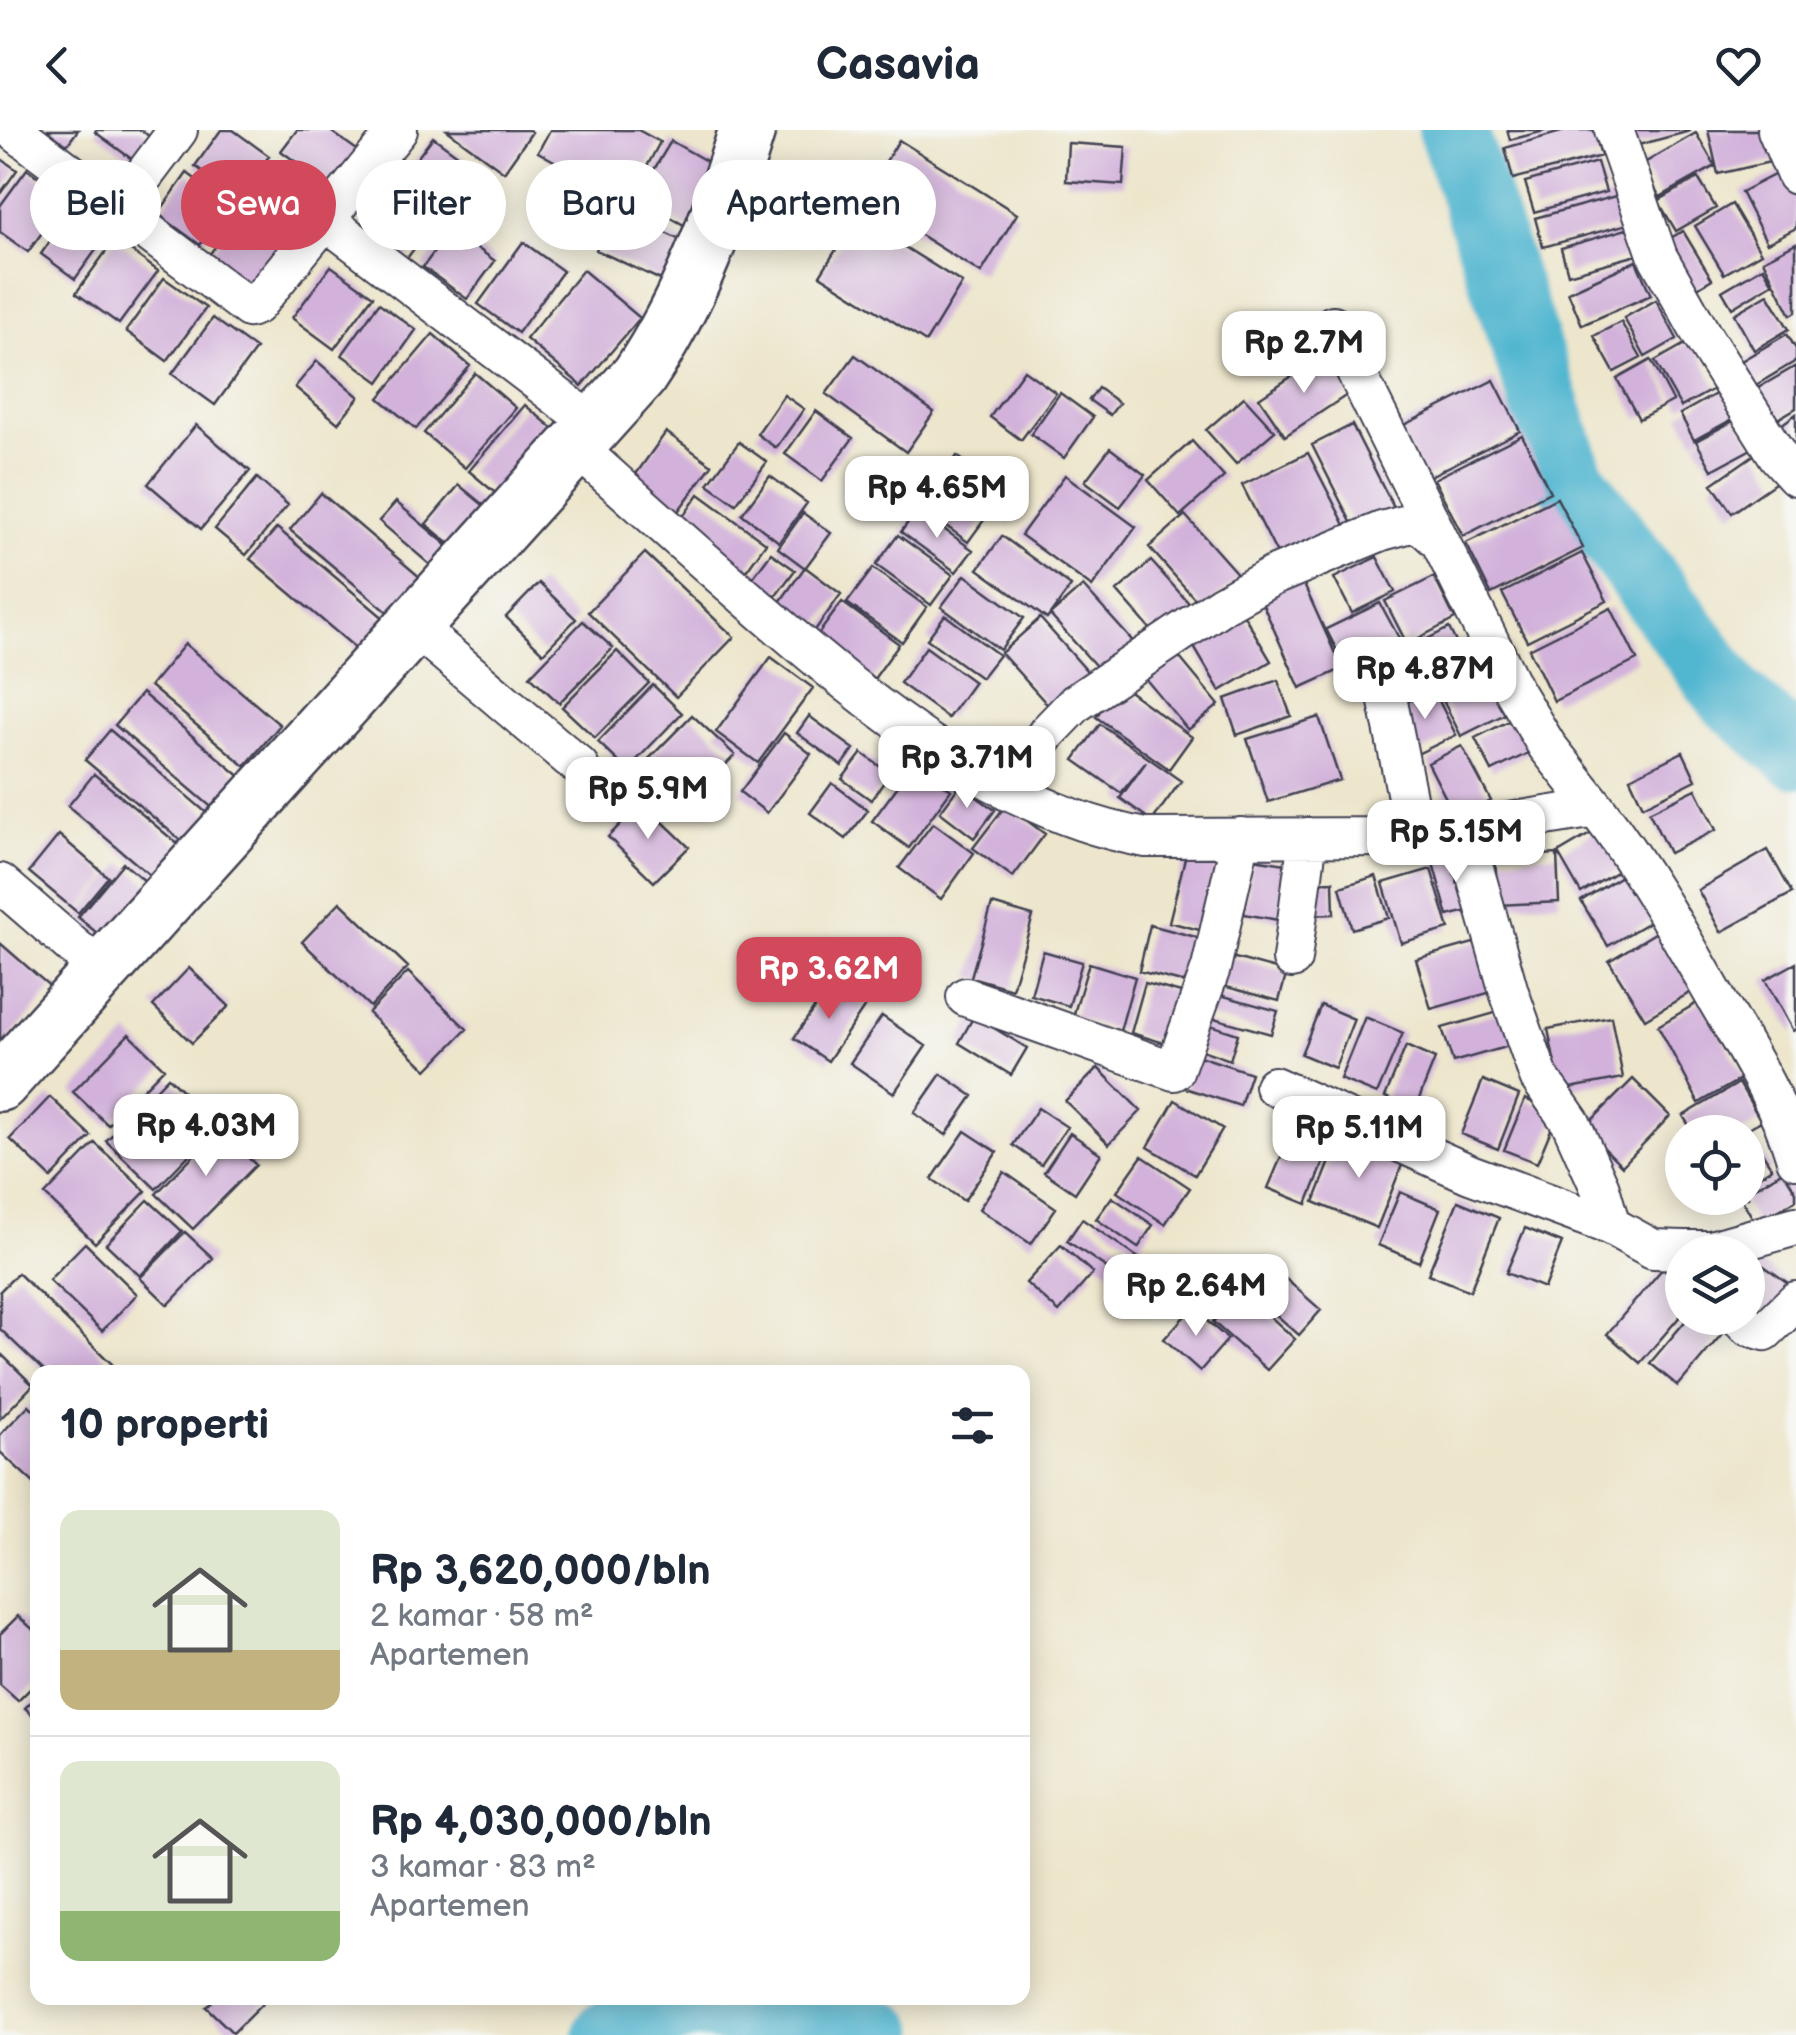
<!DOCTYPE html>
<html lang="id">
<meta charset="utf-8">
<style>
body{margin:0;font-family:"Balsamiq Sans",sans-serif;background:#f6f6f7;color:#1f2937;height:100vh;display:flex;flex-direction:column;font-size:38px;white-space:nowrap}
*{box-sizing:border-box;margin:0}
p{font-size:32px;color:#747a83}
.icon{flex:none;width:55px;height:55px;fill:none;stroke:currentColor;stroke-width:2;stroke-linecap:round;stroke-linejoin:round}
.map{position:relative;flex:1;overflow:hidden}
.sheet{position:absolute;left:30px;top:1235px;width:1000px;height:640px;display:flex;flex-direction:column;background:#fff;border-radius:20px;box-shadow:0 5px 25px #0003}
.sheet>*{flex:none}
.top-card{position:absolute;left:30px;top:30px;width:1000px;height:90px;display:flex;gap:20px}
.tools{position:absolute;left:1665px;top:985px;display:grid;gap:20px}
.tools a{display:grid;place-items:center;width:100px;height:100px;border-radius:50%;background:#fff;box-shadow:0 5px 25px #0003;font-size:50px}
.price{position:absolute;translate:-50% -85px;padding:0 22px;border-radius:20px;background:#fff;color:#222;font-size:32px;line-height:65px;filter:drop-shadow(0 2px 5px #0008)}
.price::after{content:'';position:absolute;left:50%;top:60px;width:30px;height:22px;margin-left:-15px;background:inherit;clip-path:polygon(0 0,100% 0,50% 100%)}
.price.active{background:#d1495b;color:#fff}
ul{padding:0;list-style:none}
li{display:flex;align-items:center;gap:30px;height:250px;padding:0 30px}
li+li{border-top:2px solid #e0e1e3}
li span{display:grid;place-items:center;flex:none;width:280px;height:200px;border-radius:20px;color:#555}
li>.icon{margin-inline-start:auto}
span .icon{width:120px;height:120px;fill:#fffc;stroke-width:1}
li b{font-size:42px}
h2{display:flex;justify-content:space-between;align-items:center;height:120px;padding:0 30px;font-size:42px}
.tag{padding:0 35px;border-radius:45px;background:#fff;box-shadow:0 5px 25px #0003;font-size:35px;line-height:90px}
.tag.active{background:#d1495b;color:#fff}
header{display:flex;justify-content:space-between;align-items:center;height:130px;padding:0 30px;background:#fff;font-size:45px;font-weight:700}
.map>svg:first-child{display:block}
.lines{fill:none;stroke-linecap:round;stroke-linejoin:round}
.river{stroke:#51b6d0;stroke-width:70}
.building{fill:#d2b1da}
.minor-casing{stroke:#403f51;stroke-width:42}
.highway-casing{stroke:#403f51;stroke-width:60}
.minor{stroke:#fff;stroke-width:38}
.highway{stroke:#fff;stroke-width:55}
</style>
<header><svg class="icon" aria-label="back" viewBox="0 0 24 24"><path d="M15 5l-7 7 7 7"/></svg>Casavia<svg class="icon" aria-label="heart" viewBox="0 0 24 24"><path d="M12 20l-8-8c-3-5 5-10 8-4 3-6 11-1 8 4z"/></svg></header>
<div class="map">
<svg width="1796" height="1905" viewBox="0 0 1796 1905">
<rect width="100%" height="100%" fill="#f6f6f2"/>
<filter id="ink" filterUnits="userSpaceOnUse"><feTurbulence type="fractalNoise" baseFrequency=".01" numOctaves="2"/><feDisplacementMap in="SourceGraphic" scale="20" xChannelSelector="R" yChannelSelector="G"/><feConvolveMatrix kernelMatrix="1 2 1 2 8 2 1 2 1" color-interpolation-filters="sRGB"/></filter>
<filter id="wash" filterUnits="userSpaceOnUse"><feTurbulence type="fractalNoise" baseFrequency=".0048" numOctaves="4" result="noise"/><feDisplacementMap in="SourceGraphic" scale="40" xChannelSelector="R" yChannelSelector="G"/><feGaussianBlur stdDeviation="2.25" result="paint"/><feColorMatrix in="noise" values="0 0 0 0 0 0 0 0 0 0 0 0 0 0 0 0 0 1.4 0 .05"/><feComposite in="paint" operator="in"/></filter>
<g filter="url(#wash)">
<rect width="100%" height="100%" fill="#ede6cc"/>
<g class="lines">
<path class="river" d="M1453 0 1570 348 1731 567 1796 623
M608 1905 693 1873 882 1905"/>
</g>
<g id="blocks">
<path class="building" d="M46 0H78L67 15Z
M96 0H141L150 7 133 30 95 2Z
M221 0H233L269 26 239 68 195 36Z
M297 0H329L364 25 337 62 281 21Z
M447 0H529L532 2 504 42Z
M550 0H638L660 12 628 72 538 22Z
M1507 0H1543L1544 1 1510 10Z
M1568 0H1594L1601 26 1513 49 1505 18Z
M1619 0H1690V1L1624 19Z
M1708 0H1776L1783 29 1718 44Z
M1696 3 1715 36 1660 67 1641 35Z
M433 7 492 50 466 87 406 43Z
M899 10 1017 84 981 143 863 69Z
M671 11 729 44 696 102 637 68Z
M1068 13 1126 17 1123 55 1066 51Z
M0 28 17 40 0 64Z
M1597 32 1606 62 1534 82 1525 52Z
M272 35 323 72 295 110 244 74Z
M27 39 67 68 28 122 0 102V76Z
M1782 41 1796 67V98L1767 113 1741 62Z
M187 43 230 74 200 115 158 84Z
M1698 48 1716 78 1676 101 1658 71Z
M398 51 441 82 405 131 362 100Z
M1623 64 1632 93 1543 117 1535 88Z
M1732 74 1761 123 1724 144 1695 96Z
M74 77 109 102 75 149 41 124Z
M616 79 684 112 665 152 596 120Z
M240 83 289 119 258 161 209 125Z
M857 87 962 153 926 212 820 145Z
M1630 98 1637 125 1568 144 1561 118Z
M451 99 495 131 467 169 423 137Z
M1683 101 1712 149 1689 163 1660 114Z
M115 109 158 141 119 194 76 163Z
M523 112 563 141 518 203 478 174Z
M1796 113V182L1791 185 1763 130Z
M1636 131 1651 165 1582 195 1568 162Z
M331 136 373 166 334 219 292 188Z
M1763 137 1773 153 1732 178 1722 161Z
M583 140 640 188 582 256 526 209Z
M164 148 206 178 167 231 126 201Z
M1768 164 1789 199 1754 220 1734 184Z
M1656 170 1677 209 1645 227 1624 188Z
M379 173 416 200 379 252 342 225Z
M213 188 256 219 215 275 172 244Z
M1621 192 1641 228 1614 242 1594 206Z
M433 204 470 236 416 299 379 268Z
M1787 204 1796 219V231L1746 261 1731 237Z
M1692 210 1717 257 1681 277 1655 231Z
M855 225 934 282 906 322 826 264Z
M1324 225 1350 263 1285 306 1259 268Z
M1651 230 1673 271 1639 289 1617 249Z
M317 231 359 267 338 293 295 257Z
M1796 236V278L1764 297 1746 265Z
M1024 240 1056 263 1021 310 990 287Z
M475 243 516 278 465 338 424 303Z
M1494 250 1520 301 1424 349 1398 298Z
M1098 258 1119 273 1110 285 1089 270Z
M1723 260 1738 286 1694 310 1680 284Z
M1060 263 1093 287 1064 328 1031 304Z
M784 265 804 279 776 318 757 304Z
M1244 267 1275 301 1236 334 1206 300Z
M525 275 568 311 512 377 469 341Z
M816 281 853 308 822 351 785 324Z
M1796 284V332L1774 300Z
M1739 288 1755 317 1712 340 1696 311Z
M196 295 250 341 201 399 148 354Z
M1352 295 1394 378 1354 398 1312 315Z
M666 302 712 335 676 384 631 351Z
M1522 305 1550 362 1463 406 1434 349Z
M1192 311 1224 347 1180 386 1148 350Z
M739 312 767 332 736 374 708 354Z
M1110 318 1145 345 1120 377 1085 351Z
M1758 322 1778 351 1732 383 1712 354Z
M1308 323 1345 395 1279 428 1242 355Z
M957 326 1005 361 968 412 920 377Z
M1065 345 1136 397 1092 457 1021 405Z
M770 346 807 373 779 412 742 384Z
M257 348 288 375 246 425 215 399Z
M459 355 499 388 466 428 426 394Z
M321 363 422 449 391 485 290 400Z
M699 364 766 413 744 444 677 395Z
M1557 368 1583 418 1491 464 1466 413Z
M396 372 467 432 450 452 379 391Z
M917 380 973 420 956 442 901 402Z
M803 383 831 403 805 438 778 418Z
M1185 385 1240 447 1204 479 1149 417Z
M277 398 386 490 359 521 250 429Z
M898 405 953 445 931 475 876 435Z
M1002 406 1071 456 1047 489 978 439Z
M645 423 734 507 676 567 588 482Z
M771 423 795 440 769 475 745 458Z
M1582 423 1607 471 1527 511 1502 463Z
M1377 427 1395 462 1352 483 1334 448Z
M1151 431 1195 480 1160 510 1117 461Z
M805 437 841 464 808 510 772 483Z
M873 438 927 477 902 512 847 473Z
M965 445 1024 488 1000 520 941 477Z
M1434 447 1455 489 1407 514 1385 471Z
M1301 448 1342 539 1300 558 1259 466Z
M539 453 576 489 543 523 506 487Z
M1083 456 1137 516 1104 545 1050 485Z
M842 472 899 514 866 560 808 518Z
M1380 473 1399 508 1345 536 1326 499Z
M1611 478 1637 530 1554 571 1529 519Z
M1242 482 1271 531 1220 561 1191 512Z
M945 485 999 525 981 548 927 509Z
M1040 488 1094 549 1055 583 1001 523Z
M583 491 613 518 559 573 530 546Z
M1449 498 1467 535 1401 568 1383 532Z
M185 514 280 595 245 636 150 556Z
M926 517 974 552 948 588 900 553Z
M617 521 649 553 595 608 562 577Z
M1175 522 1219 575 1188 600 1144 547Z
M771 527 813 558 758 633 716 602Z
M1494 543 1513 580 1461 606 1442 568Z
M1278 550 1291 586 1237 605 1225 569Z
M1119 554 1192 607 1169 639 1096 587Z
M653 555 682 583 627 640 598 612Z
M1433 559 1456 605 1417 624 1395 578Z
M142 563 243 649 216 681 115 595Z
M692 585 735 625 680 682 637 641Z
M809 586 854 619 842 636 797 603Z
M1319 587 1340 650 1268 672 1247 609Z
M1513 589 1530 622 1492 641 1475 608Z
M1100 594 1181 651 1152 691 1120 668 1146 632 1121 663 1074 630Z
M110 600 215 690 190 718 85 630Z
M784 603 811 624 767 683 740 662Z
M1462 616 1491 671 1456 688 1428 633Z
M1683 622 1696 650 1643 676 1630 648Z
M862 623 890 644 871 670 842 649Z
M915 633 951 660 909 718 872 691Z
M94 644 192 726 165 758 68 676Z
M832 653 868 680 846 709 810 683Z
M960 655 995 680 974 708 940 682Z
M1696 659 1716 700 1669 723 1649 682Z
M642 672 689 717 654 752 608 707Z
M1006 675 1045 704 1013 747 973 718Z
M933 693 974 723 941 769 899 738Z
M1602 697 1626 736 1581 763 1558 723Z
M59 705 108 747 78 783 29 742Z
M1187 720 1229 730 1211 803 1169 792Z
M1768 720 1792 763 1721 802 1698 760Z
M1463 724 1479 778 1448 786 1433 733Z
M1557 724 1559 772 1498 775 1495 728Z
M1253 729 1293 735 1284 791 1244 784Z
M123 733 157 761 111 815 78 787Z
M1431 739 1449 799 1401 813 1383 753Z
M1626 743 1654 789 1608 816 1581 771Z
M1376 746 1389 788 1352 799 1340 757Z
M1333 751 1334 784 1311 785 1310 752Z
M340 772 408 837 370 877 302 812Z
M992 774 1033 786 1012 859 971 847Z
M1150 795 1207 810 1197 856 1139 841Z
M1660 800 1696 859 1645 889 1609 831Z
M1484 810 1499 860 1431 879 1416 829Z
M0 813 53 859 0 919Z
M1043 821 1082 832 1069 876 1031 865Z
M1224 825 1287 842 1279 871 1215 854Z
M1089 833 1135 847 1120 901 1073 887Z
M1796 833V899L1793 901 1765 850Z
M189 838 229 876 192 913 153 876Z
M408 842 467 899 427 940 368 883Z
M831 853 865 876 828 931 794 908Z
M1145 853 1185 864 1171 915 1131 903Z
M1213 863 1278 881 1271 904 1206 886Z
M1702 870 1744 947 1699 973 1658 896Z
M1321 875 1354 889 1335 938 1301 924Z
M1509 879 1520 913 1453 932 1442 898Z
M882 886 926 916 894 963 850 933Z
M974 886 1027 918 1011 945 959 913Z
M1365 887 1403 903 1377 964 1340 949Z
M1611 887 1623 948 1560 960 1548 899Z
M1204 893 1238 904 1230 930 1196 918Z
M129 904 164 938 108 995 73 962Z
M1406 916 1435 929 1415 979 1385 967Z
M1196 925 1251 943 1240 976 1185 958Z
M1098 938 1141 981 1109 1014 1065 971Z
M941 944 973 966 946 1005 914 983Z
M168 947 218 995 156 1059 106 1011Z
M1633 949 1670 986 1622 1036 1584 998Z
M1483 950 1519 965 1498 1019 1461 1004Z
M1739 953 1761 991 1741 1002H1693L1683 986Z
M50 967 91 1006 51 1048 10 1009Z
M1525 969 1558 983 1537 1033 1504 1020Z
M1175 970 1223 999 1195 1045 1148 1017Z
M1038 978 1067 997 1041 1035 1013 1015Z
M1298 987 1336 1003 1307 1074 1268 1058Z
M219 999 256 1035 193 1099 156 1064Z
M965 1001 997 1022 964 1071 932 1049Z
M1070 1003 1101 1024 1075 1063 1044 1042Z
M1341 1004 1404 1030 1377 1098 1314 1072Z
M1753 1008 1772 1038 1748 1053V1011Z
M95 1013 146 1061 95 1113 45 1065Z
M1142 1026 1190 1058 1165 1094 1117 1062Z
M1783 1041 1796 1062V1070L1756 1094 1741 1068H1748V1062Z
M1004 1042 1056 1078 1031 1114 979 1079Z
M1400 1062 1440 1079 1419 1132 1378 1115Z
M1112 1067 1153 1095 1138 1118 1096 1089Z
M148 1070 182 1101 140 1146 106 1114Z
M1458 1071 1499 1088 1470 1161 1428 1144Z
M1082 1089 1143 1131 1129 1153 1067 1111Z
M1525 1098 1562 1113 1544 1158 1506 1143Z
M185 1102 213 1128 168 1175 140 1148Z
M85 1113 137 1164 102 1201 49 1150Z
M1061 1115 1093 1143 1059 1182 1026 1153Z
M1751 1127 1791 1155 1764 1193 1748 1181V1132Z
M1270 1135 1321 1180 1299 1205 1248 1160Z
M1663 1138 1682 1155V1184L1640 1233 1607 1204Z
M18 1143 112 1234 104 1242H45L0 1199V1161Z
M1241 1160 1295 1209 1267 1240 1213 1192Z
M1192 1178 1228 1209 1200 1241 1164 1209Z
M1688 1188H1727L1732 1192 1678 1256 1650 1233Z
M0 1223 33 1255 0 1289Z
M29 1275 38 1284 36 1355 0 1322V1305Z
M18 1486 38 1504V1551L18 1571 0 1555V1504Z
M38 1565V1590L25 1578Z
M215 1868H268L233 1903 206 1877Z"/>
</g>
</g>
<g filter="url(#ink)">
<use href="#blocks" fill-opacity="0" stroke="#403f51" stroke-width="2.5"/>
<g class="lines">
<g class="minor-casing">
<path id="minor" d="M13 0 249 178 256 175 398 0
M1614 0 1658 127 1703 207 1778 326 1796 346
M1777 0 1796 45
M117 81 178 0
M325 90 596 296
M1333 195 1514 561 1547 616 1596 678
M576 317C639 373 701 429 764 483 873 577 1000 682 1146 708L1415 707 1596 678C1643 739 1680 805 1718 872 1748 923 1779 972 1796 1029
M415 497 579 636
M1383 547 1415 707
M1007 661 1048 602 1076 573 1223 474 1273 446 1382 401 1411 393 1424 397 1437 409
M1463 700 1509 862 1539 947 1571 993 1600 1058 1611 1096 1653 1119 1685 1120H1711L1796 1096
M0 753 102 841
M1292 829 1308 707
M966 867 1174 941 1211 838 1241 707
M1274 956 1470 1044 1611 1096
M1740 1188 1748 1196 1765 1201 1796 1171"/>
</g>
<g class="highway-casing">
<path id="highway" d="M0 953 639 246C689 172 721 85 747 0"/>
</g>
<use href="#minor" class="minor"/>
<use href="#highway" class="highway"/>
</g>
</g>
</svg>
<div class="tools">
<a><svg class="icon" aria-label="locate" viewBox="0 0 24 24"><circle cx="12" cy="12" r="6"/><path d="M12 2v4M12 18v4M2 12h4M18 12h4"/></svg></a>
<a><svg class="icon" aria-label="layers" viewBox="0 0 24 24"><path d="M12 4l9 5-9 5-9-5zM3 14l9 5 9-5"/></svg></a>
</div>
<b class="price" style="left:1304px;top:266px">Rp 2.7M</b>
<b class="price" style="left:937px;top:411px">Rp 4.65M</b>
<b class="price" style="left:1425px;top:592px">Rp 4.87M</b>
<b class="price" style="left:967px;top:681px">Rp 3.71M</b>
<b class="price" style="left:648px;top:712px">Rp 5.9M</b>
<b class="price" style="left:1456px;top:755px">Rp 5.15M</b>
<b class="price active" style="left:829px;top:892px">Rp 3.62M</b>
<b class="price" style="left:206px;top:1049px">Rp 4.03M</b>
<b class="price" style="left:1359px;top:1051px">Rp 5.11M</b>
<b class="price" style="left:1196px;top:1209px">Rp 2.64M</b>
<div class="top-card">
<a class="tag">Beli</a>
<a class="tag active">Sewa</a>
<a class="tag">Filter</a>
<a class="tag">Baru</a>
<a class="tag">Apartemen</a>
</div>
<section class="sheet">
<h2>10 properti<svg class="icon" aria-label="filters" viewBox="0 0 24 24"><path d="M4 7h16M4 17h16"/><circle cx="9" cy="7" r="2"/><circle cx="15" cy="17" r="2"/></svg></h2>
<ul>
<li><span style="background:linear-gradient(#dfe7d0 70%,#c2b280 0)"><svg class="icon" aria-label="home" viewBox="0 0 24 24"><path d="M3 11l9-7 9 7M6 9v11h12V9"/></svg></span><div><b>Rp 3,620,000/bln</b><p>2 kamar · 58 m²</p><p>Apartemen</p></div></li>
<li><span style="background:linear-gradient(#dfe7d0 75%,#8fb573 0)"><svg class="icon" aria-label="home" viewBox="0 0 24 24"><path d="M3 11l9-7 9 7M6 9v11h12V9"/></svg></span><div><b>Rp 4,030,000/bln</b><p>3 kamar · 83 m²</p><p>Apartemen</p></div></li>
</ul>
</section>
</div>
